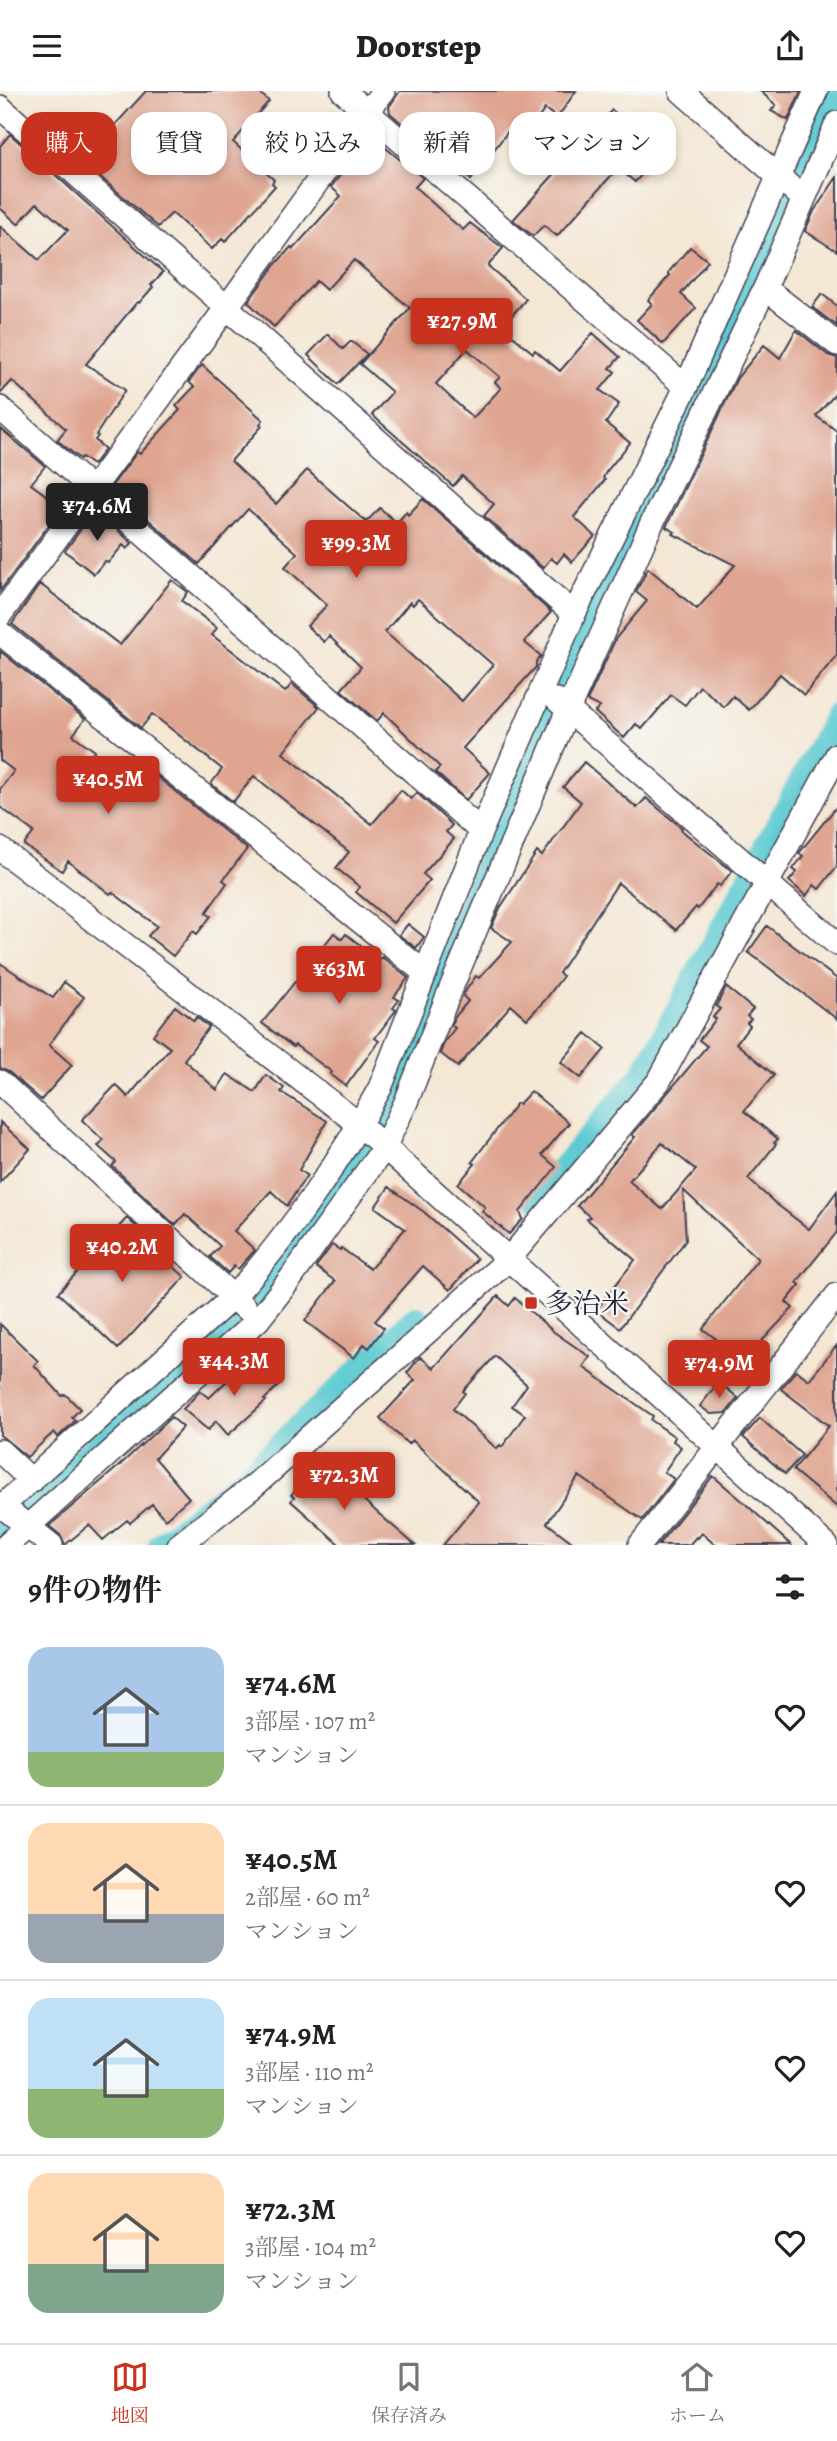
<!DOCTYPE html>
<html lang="ja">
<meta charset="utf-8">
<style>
body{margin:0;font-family:Alegreya,"Noto Serif JP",serif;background:#f2f2f2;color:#222;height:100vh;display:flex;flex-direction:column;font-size:26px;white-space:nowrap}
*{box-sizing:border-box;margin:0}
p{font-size:23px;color:#767676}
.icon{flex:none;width:38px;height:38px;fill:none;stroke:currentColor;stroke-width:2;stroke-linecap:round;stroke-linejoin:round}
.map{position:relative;height:1454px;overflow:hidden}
.details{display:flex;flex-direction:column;background:#fff;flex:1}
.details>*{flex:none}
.banner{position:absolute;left:21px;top:21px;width:796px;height:63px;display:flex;gap:14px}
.price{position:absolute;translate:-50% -60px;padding:0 16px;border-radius:7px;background:#c8321e;color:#fff;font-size:23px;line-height:46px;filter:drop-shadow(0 2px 4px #0008)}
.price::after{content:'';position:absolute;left:50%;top:42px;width:21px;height:16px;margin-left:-10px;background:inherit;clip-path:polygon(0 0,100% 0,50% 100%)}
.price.active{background:#222;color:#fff}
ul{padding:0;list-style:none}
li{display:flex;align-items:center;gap:21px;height:175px;padding:0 28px}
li+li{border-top:2px solid #e0e0e0}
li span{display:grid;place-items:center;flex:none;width:196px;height:140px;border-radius:21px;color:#555}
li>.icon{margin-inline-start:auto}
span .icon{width:84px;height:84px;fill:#fffc;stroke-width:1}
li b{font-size:30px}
h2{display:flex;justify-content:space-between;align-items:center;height:84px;padding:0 28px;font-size:30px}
.pill{padding:0 24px;border-radius:21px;background:#fff;box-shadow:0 4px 10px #0003;font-size:24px;line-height:63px}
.pill.active{background:#c8321e;color:#fff}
header{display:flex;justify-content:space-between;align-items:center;height:91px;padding:0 28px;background:#fff;font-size:32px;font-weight:800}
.tabs{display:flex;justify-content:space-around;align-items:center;height:98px;border-top:2px solid #e0e0e0;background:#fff;font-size:19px;color:#767676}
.tabs a{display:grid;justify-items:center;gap:4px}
.tabs .active{color:#c8321e}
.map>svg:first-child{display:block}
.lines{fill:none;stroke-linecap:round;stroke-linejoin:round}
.canal{stroke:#5dcbd1;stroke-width:26}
.building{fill:#dfa591;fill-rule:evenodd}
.street-casing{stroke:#424052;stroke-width:26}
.street{stroke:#fff;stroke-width:23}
.poi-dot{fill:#c8321e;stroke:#f6f6f2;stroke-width:2.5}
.labels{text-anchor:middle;stroke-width:5;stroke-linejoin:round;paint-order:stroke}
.poi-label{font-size:28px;fill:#22223b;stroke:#f6f6f2;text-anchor:start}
</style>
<header><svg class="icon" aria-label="menu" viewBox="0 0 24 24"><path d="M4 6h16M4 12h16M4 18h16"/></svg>Doorstep<svg class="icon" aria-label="share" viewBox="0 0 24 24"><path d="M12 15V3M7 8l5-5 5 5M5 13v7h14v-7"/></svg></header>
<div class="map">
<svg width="837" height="1454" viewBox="0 0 837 1454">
<rect width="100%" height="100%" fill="#f6f6f2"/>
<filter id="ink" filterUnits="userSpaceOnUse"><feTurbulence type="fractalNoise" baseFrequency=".0143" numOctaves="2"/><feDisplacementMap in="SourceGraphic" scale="14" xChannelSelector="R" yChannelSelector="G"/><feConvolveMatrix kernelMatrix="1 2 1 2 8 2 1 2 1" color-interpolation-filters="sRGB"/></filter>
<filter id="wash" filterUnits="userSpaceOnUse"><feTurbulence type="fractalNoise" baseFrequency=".00686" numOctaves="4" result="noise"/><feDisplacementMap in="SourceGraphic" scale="28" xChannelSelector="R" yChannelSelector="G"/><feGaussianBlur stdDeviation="1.57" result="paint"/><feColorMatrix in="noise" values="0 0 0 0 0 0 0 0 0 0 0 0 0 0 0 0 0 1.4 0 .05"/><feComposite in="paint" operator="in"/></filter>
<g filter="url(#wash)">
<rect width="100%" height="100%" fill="#f4e7d4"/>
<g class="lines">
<path class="canal" d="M538 1107 644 983 837 625
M0 1439 155 1305 239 1224 276 1182 384 1029 476 801 581 554 712 276 836 0
M161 1454 240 1392 416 1227"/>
</g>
<g id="blocks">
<path class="building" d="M146 0H257L269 10 233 51 274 89 272 92 275 95 225 151 222 148 212 158 172 122 158 136 82 70Z
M400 0H576L557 27 545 18 530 39 525 36 522 40 516 37 513 41 509 39 471 89 462 82 461 83 390 22 389 16Z
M760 0H801L788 29 771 20 776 14Z
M612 19 660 63 635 91 618 77 557 145 544 134 533 145 513 129Z
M10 43 163 181 151 194 153 196 139 212 137 211 86 273 125 299 96 344 98 345 95 349 105 358 93 374 82 366 80 368 57 349 66 338 12 290 0 303V135L39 169 68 139 37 112 18 133 0 117V55Z
M371 45 423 87 415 96 450 128 463 139 470 132 503 157 488 175 526 208 502 236 533 262 535 259 560 280 593 242 620 266 610 277 615 281 600 299 619 313 606 332 630 352 606 381 603 387 605 389 574 426 595 445 572 471 564 463 557 472 551 467 543 477 484 425 494 413 462 385 453 395 372 324 392 301 360 273 410 217 354 169 326 199 316 190 274 236 248 211 275 174 291 156 293 158 341 105 331 96ZM467 258 500 286 495 291 501 297 473 327 436 293Z
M837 86V160L805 140 814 120Z
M690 156 708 170 681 203 696 217 663 253 637 229 652 213 648 209 670 184 668 182Z
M822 203 837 215V235L812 216Z
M796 239 828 264 837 267V301L816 325 837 340V564L804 604 780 583 749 619 733 605 724 616 700 595 685 614 671 604 642 638 636 633 624 647 595 621 600 616 587 610 616 547 647 510 636 501 648 477 697 518 735 474 673 443 675 441 666 436 737 287 764 254 780 267Z
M328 243 343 258 351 250 367 263 338 293 308 264Z
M202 274 263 329 260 333 262 335 231 370 276 413 307 379 366 431 380 417 397 432 406 421 408 424 423 408 551 521 524 551 541 565 536 571V576L463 657 490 682 466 709 435 681 440 676 384 622 377 630 341 599 361 576 329 545 324 551 307 535 327 514 285 476 297 462 248 418 199 473 111 396 137 361 140 363 180 319 176 315 194 296 189 291ZM418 508 493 574 462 610 385 541 410 511 413 514Z
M0 337 45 375 31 393 62 416 0 500Z
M95 419 132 452 127 458 123 454 108 472 105 470 94 483 65 460Z
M172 489 188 501 182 510 217 537 212 544 285 601 292 593 319 616 283 662 372 733 401 699 411 708 417 702 452 734 446 741 454 748 423 783 430 789 393 832 356 801 360 796 336 777 349 761 254 685 233 711 211 693 222 678 152 623 141 637 12 533 40 493 120 554Z
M0 560 85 628 73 644 95 660 92 663 97 667 94 671 124 693 140 672 247 758 223 789 227 792 206 822 211 825 197 843 193 840 173 865 148 845 157 835 112 801 110 803 68 770 62 780 24 754 34 741 0 716V698L14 680 0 669Z
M584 671 637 717 646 707 682 737 681 739 732 780 720 795 717 793 698 818 696 816 676 839 618 792 559 882 563 885 545 909 527 928 511 914 458 976 440 962 445 950 455 937 451 934 455 926 468 910 463 905 464 902 476 885 479 887 512 851 491 837 500 817 537 761 542 765 581 711 563 696Z
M837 715V775L819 798 814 794 806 805 789 790 797 781 793 778 803 765 799 762Z
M408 833 424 846 416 857 399 844Z
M767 835 837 888V928L748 861Z
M334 842 342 848 346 843 379 869 382 866 408 887 394 906 399 909 393 917 396 919 375 947 379 950 346 995 330 983 332 981 295 954 293 956 262 932Z
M0 872 53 907 64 891 84 906 49 954 72 974 41 1009 9 981 0 977Z
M726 896 753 918 747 925 751 928 747 932 750 935 736 952 774 984 744 1020 778 1048 774 1052 776 1053 748 1088 775 1112 809 1138 837 1100V1141L797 1191 800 1194 786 1211 793 1217 744 1269 703 1238 758 1168 683 1099 686 1149 620 1237 596 1219 635 1169 587 1128 590 1126 577 1115 635 1046 632 1044 707 955 699 949 716 928 713 926 720 918 716 915ZM662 1052 696 1079 662 1118 629 1090Z
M175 915 194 930 196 926 209 936 184 969 217 999 227 983 255 1001 266 984 284 997 281 1001 327 1030 299 1079 307 1084 287 1115 271 1100 234 1140 255 1159 238 1178 234 1175 228 1182 210 1166 220 1155 185 1123 175 1134 112 1075 116 1071 98 1055 103 1049 82 1029 116 994 128 1006 170 957 153 944Z
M586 942 605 958 581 987 561 971Z
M531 1000 569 1032 542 1064 556 1076 520 1121 523 1128 509 1143 482 1120 485 1116 458 1093 475 1073 472 1071 517 1012 519 1013Z
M0 1031 30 1058 0 1091Z
M389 1096 424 1121 477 1168 450 1199 423 1175 375 1230 384 1237 369 1257 364 1253 354 1267 305 1230 335 1190 316 1176 332 1154 340 1159 341 1157 370 1178 405 1138 375 1116Z
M127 1127 157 1155 154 1158 185 1186 118 1258 58 1202Z
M498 1205 509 1215 515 1207 554 1241 590 1266 583 1276 653 1325 651 1329 675 1346 673 1350 681 1356 664 1381 674 1388 642 1429 579 1385 547 1432 576 1454H443L479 1411 412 1349 408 1353 380 1327 415 1289 407 1282 420 1266 434 1277ZM495 1265 527 1294 512 1315 525 1324 502 1356 500 1354 497 1358 453 1318 465 1302 463 1300Z
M0 1233 38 1270 34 1274 62 1305 65 1303 80 1318 72 1326 75 1330 58 1346 54 1341 27 1366 0 1344Z
M837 1254V1416L793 1379 829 1335 781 1298 796 1279 809 1289Z
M252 1266 279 1294 264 1309 266 1310 228 1344 216 1330 208 1339 183 1318 200 1300 209 1307Z
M719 1291 738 1307 726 1322 711 1323 700 1315Z
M171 1326 183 1336 155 1367 189 1407 165 1428 152 1413 130 1432 127 1429 103 1449 89 1434 65 1454 60 1444 49 1435 120 1374Z
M760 1327 802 1364 785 1383 743 1346Z
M324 1373 379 1423 415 1454H340L291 1410 294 1406 291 1404 318 1374 321 1376Z
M713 1385 740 1408 791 1454H715L702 1442 698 1447 696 1446 689 1454H658Z"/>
</g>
</g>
<g filter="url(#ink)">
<use href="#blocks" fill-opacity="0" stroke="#424052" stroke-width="2"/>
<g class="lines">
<g class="street-casing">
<path id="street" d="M343 0 686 296
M681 0 804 108
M0 16 574 523
M765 197 837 253
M0 317 481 740
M0 524 227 216 383 0
M0 542 425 882
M557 609 837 853
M0 758 360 1034 826 1454
M0 991 245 1217
M0 1360 32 1390
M2 1415 51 1454
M0 1417 233 1206C288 1146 341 1068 380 997L481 740 574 523 686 296 816 0
M7 1454 258 1229 291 1187 384 1057 406 1011 451 897 568 619 651 434 765 197 837 32
M179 1454 255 1394 508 1169 659 990 837 664
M640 1454 837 1204"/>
</g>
<use href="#street" class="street"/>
</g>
</g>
<rect class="poi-dot" x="524" y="1205" width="14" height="14" rx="3.5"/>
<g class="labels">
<g class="poi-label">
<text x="545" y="1222">多治米</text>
</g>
</g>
</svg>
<b class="price" style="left:462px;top:267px">¥27.9M</b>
<b class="price active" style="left:97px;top:452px">¥74.6M</b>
<b class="price" style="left:356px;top:489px">¥99.3M</b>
<b class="price" style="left:108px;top:725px">¥40.5M</b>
<b class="price" style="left:339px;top:915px">¥63M</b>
<b class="price" style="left:122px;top:1193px">¥40.2M</b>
<b class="price" style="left:234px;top:1307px">¥44.3M</b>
<b class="price" style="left:719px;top:1309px">¥74.9M</b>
<b class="price" style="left:344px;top:1421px">¥72.3M</b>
<div class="banner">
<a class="pill active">購入</a>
<a class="pill">賃貸</a>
<a class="pill">絞り込み</a>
<a class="pill">新着</a>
<a class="pill">マンション</a>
</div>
</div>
<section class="details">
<h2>9件の物件<svg class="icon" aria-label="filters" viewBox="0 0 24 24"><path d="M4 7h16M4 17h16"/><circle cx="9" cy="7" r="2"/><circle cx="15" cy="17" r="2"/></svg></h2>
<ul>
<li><span style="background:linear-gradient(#a9c7e8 75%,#8fb573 0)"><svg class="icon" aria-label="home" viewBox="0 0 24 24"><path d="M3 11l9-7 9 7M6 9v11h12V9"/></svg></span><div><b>¥74.6M</b><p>3部屋 · 107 m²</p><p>マンション</p></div><svg class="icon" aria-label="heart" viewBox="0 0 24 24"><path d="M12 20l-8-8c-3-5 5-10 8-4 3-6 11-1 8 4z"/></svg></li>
<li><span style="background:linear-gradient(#ffd9b3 65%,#9aa5b1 0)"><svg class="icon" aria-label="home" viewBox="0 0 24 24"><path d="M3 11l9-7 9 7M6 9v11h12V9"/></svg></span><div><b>¥40.5M</b><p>2部屋 · 60 m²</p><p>マンション</p></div><svg class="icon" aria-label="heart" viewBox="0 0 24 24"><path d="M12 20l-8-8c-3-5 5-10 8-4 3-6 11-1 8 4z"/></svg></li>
<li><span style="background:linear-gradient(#bfe0f5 65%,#8fb573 0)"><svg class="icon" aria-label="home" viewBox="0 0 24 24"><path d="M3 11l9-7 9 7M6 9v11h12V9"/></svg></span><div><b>¥74.9M</b><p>3部屋 · 110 m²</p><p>マンション</p></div><svg class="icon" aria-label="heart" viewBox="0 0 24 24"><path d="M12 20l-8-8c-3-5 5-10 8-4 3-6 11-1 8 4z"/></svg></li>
<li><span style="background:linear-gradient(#ffd9b3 65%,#7fa58c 0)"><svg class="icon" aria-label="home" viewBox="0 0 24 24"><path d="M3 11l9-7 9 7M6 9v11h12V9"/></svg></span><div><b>¥72.3M</b><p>3部屋 · 104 m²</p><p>マンション</p></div><svg class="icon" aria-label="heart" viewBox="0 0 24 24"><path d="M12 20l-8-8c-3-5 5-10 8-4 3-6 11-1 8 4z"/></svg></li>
</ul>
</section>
<nav class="tabs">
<a class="active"><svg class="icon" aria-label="map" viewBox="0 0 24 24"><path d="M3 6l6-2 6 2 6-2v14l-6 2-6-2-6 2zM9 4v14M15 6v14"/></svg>地図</a>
<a><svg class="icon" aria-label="saved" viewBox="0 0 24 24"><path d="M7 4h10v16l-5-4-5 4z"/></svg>保存済み</a>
<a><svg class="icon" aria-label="home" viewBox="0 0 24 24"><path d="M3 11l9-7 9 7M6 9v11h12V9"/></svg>ホーム</a>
</nav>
